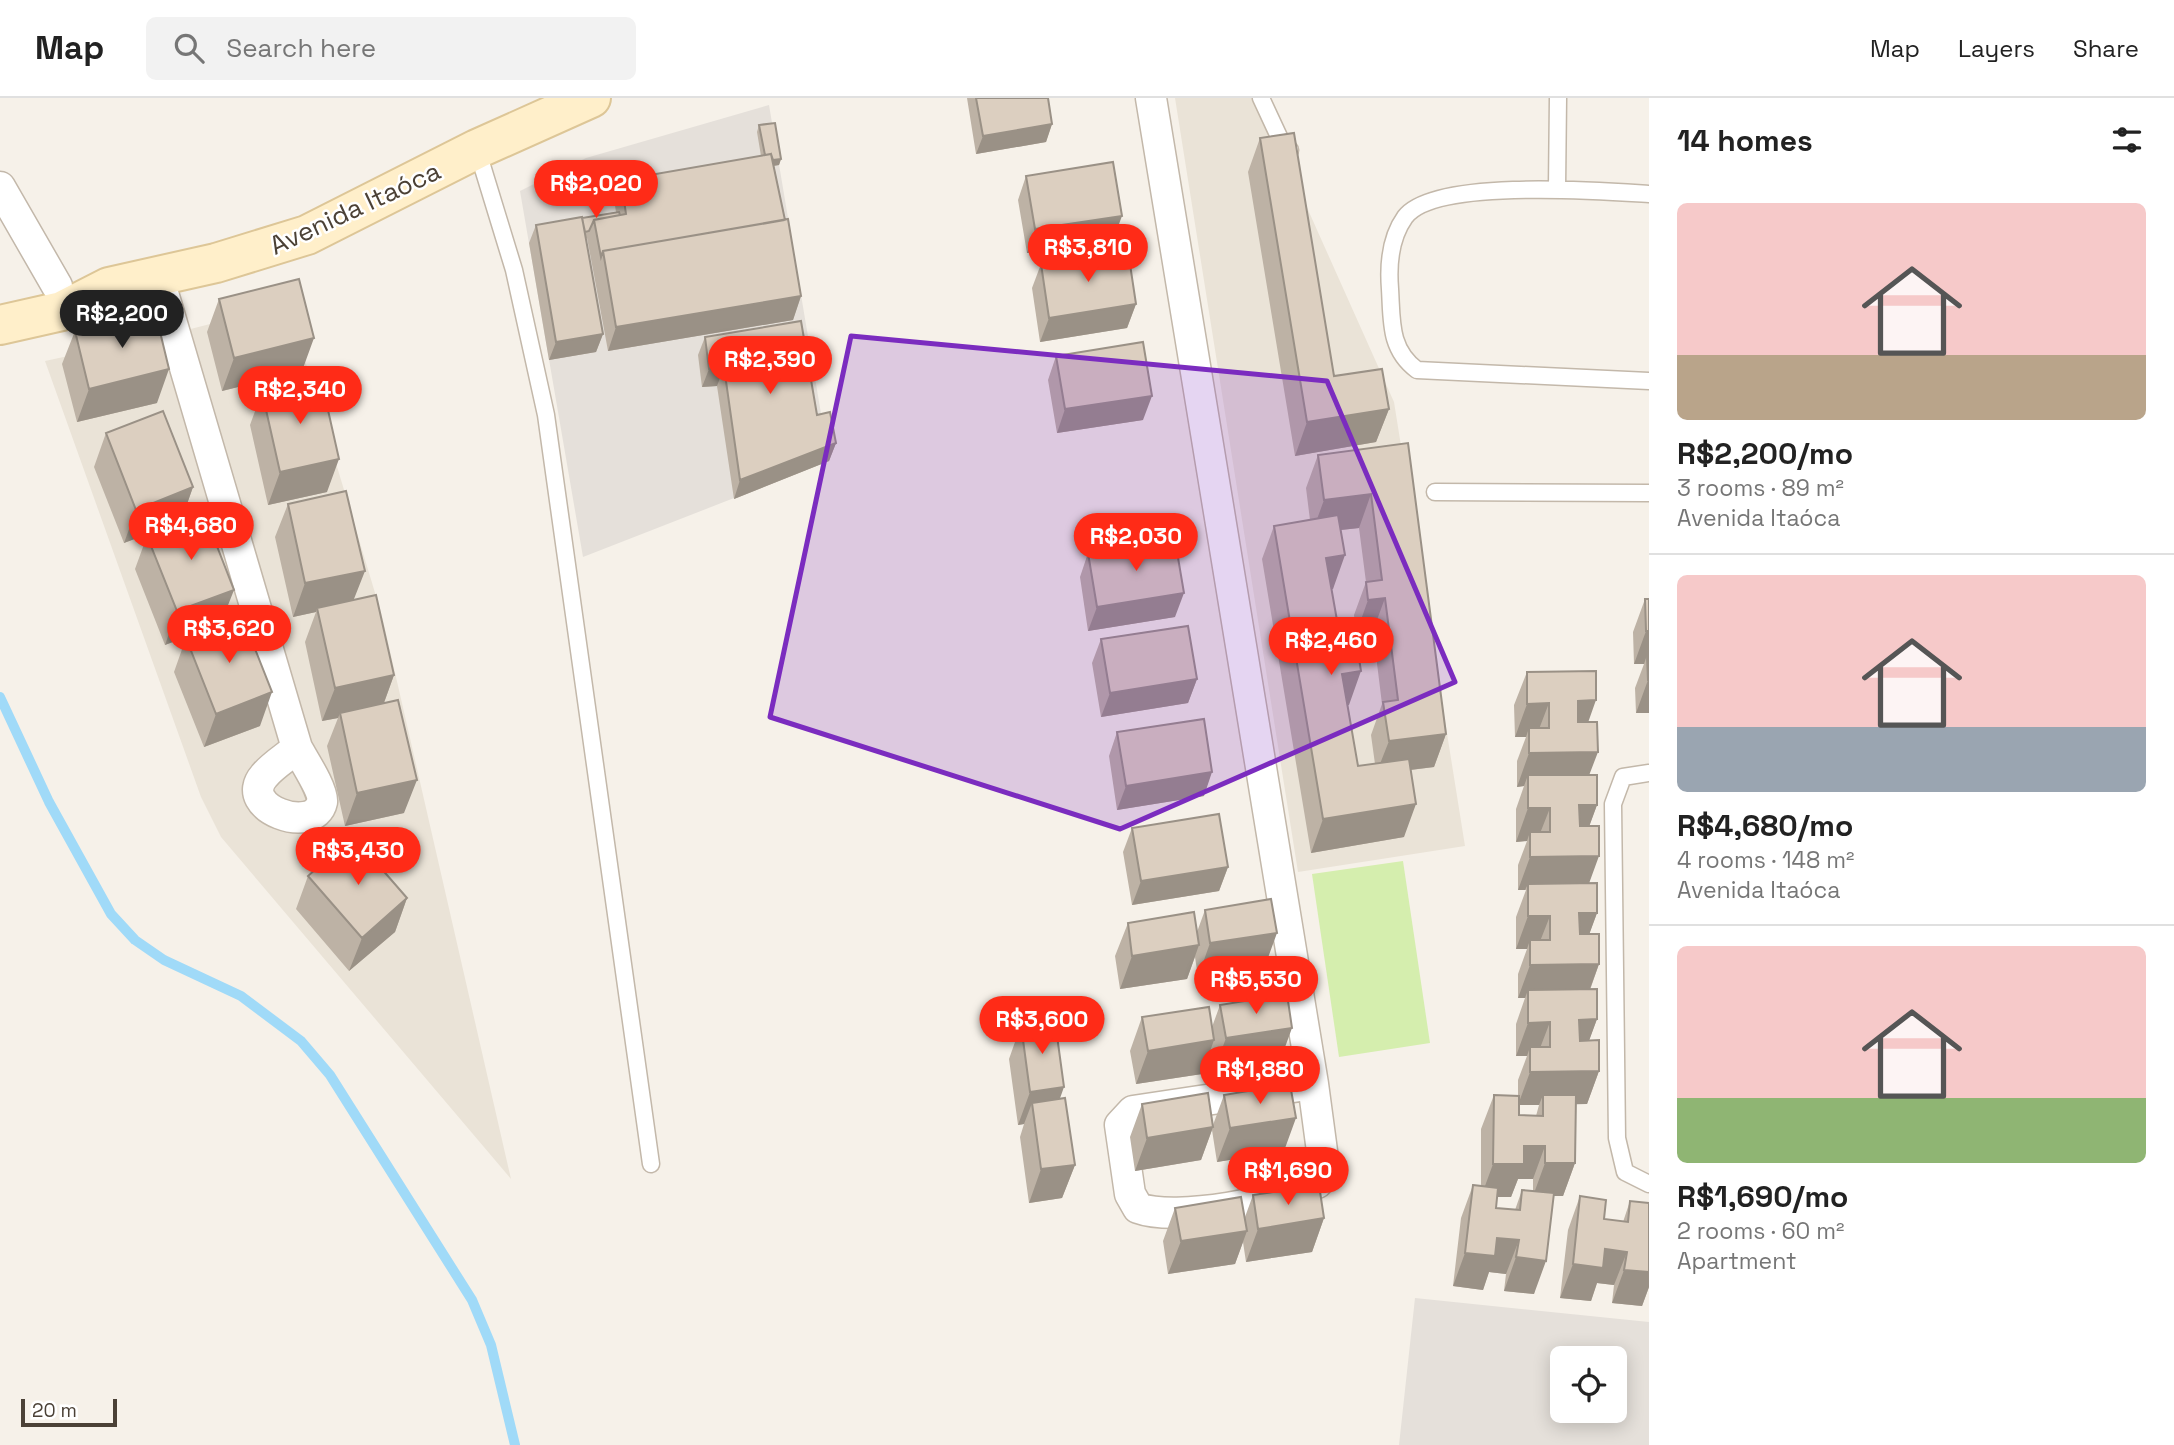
<!DOCTYPE html>
<meta charset="utf-8">
<style>
body{margin:0;font-family:"Space Grotesk",sans-serif;background:#f2f2f2;color:#222;height:100vh;display:flex;flex-direction:column;font-size:26px;white-space:nowrap}
*{box-sizing:border-box;margin:0}
p{font-size:23px;color:#767676}
.icon{flex:none;width:38px;height:38px;fill:none;stroke:currentColor;stroke-width:2;stroke-linecap:round;stroke-linejoin:round}
.map{position:relative;flex:1;overflow:hidden}
.panel{display:flex;flex-direction:column;background:#fff;width:525px}
.panel>*{flex:none}
.controls{position:absolute;left:1550px;top:1248px;display:grid;gap:14px}
.controls a{display:grid;place-items:center;width:77px;height:77px;border-radius:10px;background:#fff;box-shadow:0 4px 18px #0003;font-size:35px}
.scale{position:absolute;left:21px;bottom:18px;width:96px;box-sizing:border-box;padding-left:7px;border:4px solid #4b4136;border-top:0;font-size:19px;line-height:24px;white-space:nowrap;color:#4b4136;-webkit-text-stroke:5px #fff;paint-order:stroke}
.price{position:absolute;translate:-50% -60px;padding:0 16px;border-radius:24px;background:#ff2b17;color:#fff;font-size:23px;line-height:46px;filter:drop-shadow(0 2px 4px #0008)}
.price::after{content:'';position:absolute;left:50%;top:42px;width:21px;height:16px;margin-left:-10px;background:inherit;clip-path:polygon(0 0,100% 0,50% 100%)}
.price.current{background:#222;color:#fff}
ul{padding:0;list-style:none}
li{display:grid;align-content:center;gap:14px;height:371px;padding:0 28px}
li+li{border-top:2px solid #e0e0e0}
li span{display:grid;place-items:center;height:217px;border-radius:10px;color:#555}
li>.icon{margin-inline-start:auto}
span .icon{width:126px;height:126px;fill:#fffc;stroke-width:1}
li b{font-size:30px}
h2{display:flex;justify-content:space-between;align-items:center;height:84px;padding:0 28px;font-size:30px}
header{display:flex;align-items:center;gap:42px;box-sizing:border-box;height:98px;padding:0 35px;background:#fff;border-bottom:2px solid #e0e0e0}
header strong{font-size:33px}
nav{display:flex;gap:38px;margin-inline-start:auto;font-size:24px}
.search{width:490px;height:63px;background:#f2f2f2;display:flex;align-items:center;gap:18px;box-sizing:border-box;padding:0 24px;border-radius:10px;color:#767676;font-size:26px}
main{display:flex;flex:1;min-height:0}
.map>svg:first-child{display:block}
.residential{fill:#eae3d7}
.industrial{fill:#e5e0da;fill-rule:evenodd}
.green{fill:#d5eeae}
.lines{fill:none;stroke-linecap:round;stroke-linejoin:round}
.stream{stroke:#a0daf8;stroke-width:10}
.lane-casing{stroke:#c3b8aa;stroke-width:19}
.street-casing{stroke:#c3b8aa;stroke-width:33}
.secondary-casing{stroke:#ddc697;stroke-width:42}
.lane{stroke:#fff;stroke-width:16}
.street{stroke:#fff;stroke-width:30}
.secondary{stroke:#ffefca;stroke-width:38}
.wall{fill:#bdb2a5;fill-rule:evenodd}
.shaded-wall{fill:#9a9186}
.building{fill:#dccfc0;stroke:#9a9186;stroke-width:2}
.marked{fill:#7b2cbf;fill-opacity:0.2;stroke:#7b2cbf;stroke-width:5;stroke-linejoin:round}
.labels{text-anchor:middle;stroke-width:5;stroke-linejoin:round;paint-order:stroke}
.street-label{font-size:26px;fill:#4b4136;stroke:#fff}
</style>
<header>
<strong>Map</strong>
<div class="search"><svg class="icon" aria-label="search" viewBox="0 0 24 24"><circle cx="10" cy="10" r="6"/><path d="M15 15l6 6"/></svg>Search here</div>
<nav><a>Map</a><a>Layers</a><a>Share</a></nav>
</header>
<main>
<div class="map">
<svg width="1649" height="1347" viewBox="0 0 1649 1347">
<rect width="100%" height="100%" fill="#f6f1e9"/>
<path class="residential" d="M1175 0H1258L1394 304 1465 748 1298 774Z
M288 206 382 518 511 1081 221 739 201 699 45 263 175 235Z"/>
<path class="industrial" d="M769 7 829 363 583 459 520 93 586 60Z
M1415 1200 1649 1224V1347H1399ZM1615 1260V1312H1563V1260Z"/>
<path class="green" d="M1403 763 1430 945 1339 959 1312 776Z"/>
<g class="lines">
<path class="stream" d="M0 599 49 704 111 816 135 842 164 862 241 898 301 943 330 977 472 1202 491 1247 515 1347"/>
<g class="lane-casing">
<path id="lane" d="M1261 0 1281 43 1290 52
M477 51 514 172 546 317 651 1066
M1557 90 1558 0
M1649 96C1602 93 1434 80 1405 119 1390 140 1388 166 1390 191 1392 223 1389 251 1417 272L1649 283
M1435 394 1649 395
M1649 675 1623 679 1613 706 1617 1040 1625 1074 1649 1086"/>
</g>
<g class="street-casing">
<path id="street" d="M1151 0 1313 986 1324 1068 1317 1085C1281 1104 1176 1124 1138 1110L1130 1096 1120 1027 1133 1013 1313 986
M0 89 57 188
M158 178 297 650C303 661 324 693 322 704 315 738 236 710 264 678 273 667 287 659 297 650"/>
</g>
<g class="secondary-casing">
<path id="secondary" d="M0 227 62 213 109 189 216 165 307 137 477 51 591 0"/>
</g>
<use href="#lane" class="lane"/>
<use href="#street" class="street"/>
<use href="#secondary" class="secondary"/>
</g>
<path class="wall" d="M967 0H1048L1052 26 1046 44 976 56Z
M759 27 781 61 779 67 774 68 801 198 793 222 608 253 594 177 587 140H586L603 236 596 254 549 262 529 145 536 127 616 114 614 101 621 82 761 58 757 34Z
M1260 40 1334 278 1389 311 1376 344 1295 358 1248 74Z
M1026 78 1113 142 1027 155 1018 102Z
M1041 166 1136 206 1127 230 1040 244 1032 190Z
M219 201 302 273 222 293 207 234Z
M75 233 157 305 77 324 62 266Z
M705 239 817 317 836 345 829 363 734 401 717 288 702 289 698 257Z
M1056 258 1143 322 1057 335 1048 282Z
M262 294 327 394 268 407 250 327Z
M106 335 193 389 181 423 124 445 94 369Z
M1408 345 1446 636 1434 669 1411 672 1404 739 1311 755 1262 461 1274 428 1310 422 1306 390 1318 357ZM1359 430 1366 484 1354 517 1356 536 1373 533 1382 606 1371 637 1375 666 1358 668 1348 607H1349L1331 491H1333L1341 432Z
M288 406 354 502 394 577 384 605 404 715 345 728 327 648 338 620 322 623 305 544 316 514 293 519 275 439Z
M147 438 221 525 165 547 135 471Z
M1088 455 1175 519 1088 533 1080 479Z
M1645 501H1649V615H1636L1635 590 1644 566H1634L1633 534Z
M186 540 260 628 204 649 174 574Z
M1101 541 1197 581 1188 605 1101 619 1092 565Z
M1527 574 1588 624 1589 677 1597 707 1589 728V785L1597 815 1589 836 1599 866 1590 892 1597 921 1589 942 1599 973 1587 1006H1575V1065L1563 1098H1554L1534 1196 1504 1193 1506 1176 1489 1174 1483 1192 1453 1188 1461 1120 1473 1087 1481 1088V1031L1494 997 1518 998V982L1527 958H1516V926L1525 900H1518V876L1527 851H1516V819L1526 792H1518V767L1527 743 1516 744V711L1524 688 1517 689V663L1526 639H1515L1514 607ZM1519 1007H1539L1536 1018 1519 1017ZM1518 1081H1533V1093L1522 1092 1515 1112 1496 1110 1497 1099H1511Z
M1117 634 1204 698 1117 712 1109 658Z
M1132 730 1228 769 1219 793 1132 807 1123 754Z
M308 778 407 800 395 834 349 873 296 811Z
M1205 812 1265 868 1198 879 1195 859 1187 881 1120 891 1115 858 1128 825 1197 834Z
M1220 907 1280 963 1214 973 1210 953 1202 976 1136 986 1130 953 1142 919 1212 929Z
M1021 927 1059 1001 1075 1067 1062 1100 1029 1105 1020 1039 1024 1026 1018 1027 1009 961Z
M1224 997 1284 1053 1217 1064 1212 1032 1201 1062 1135 1073 1130 1039 1142 1006 1213 1027Z
M1253 1097 1324 1120 1312 1154 1246 1164 1243 1144 1235 1166 1168 1176 1163 1143 1175 1110 1245 1119Z
M1580 1098 1604 1121 1623 1124 1630 1103 1649 1105V1189L1642 1208 1612 1205 1614 1187 1597 1185 1591 1203 1560 1200 1568 1132Z"/>
<path class="shaded-wall" d="M1052 26 1046 44 976 56 983 38Z
M781 61 779 67 764 69 766 63Z
M1122 118 1113 142 1027 155 1035 131Z
M801 198 793 222 608 253 616 229Z
M1136 206 1127 230 1040 244 1049 220Z
M603 236 596 254 549 262 556 244Z
M314 240 302 273 222 293 234 260Z
M724 269 717 288 702 289 709 271Z
M169 271 157 305 77 324 89 291Z
M1152 298 1143 322 1057 335 1065 311Z
M1389 311 1376 344 1295 358 1307 324Z
M836 345 829 363 734 401 740 382Z
M339 361 327 394 268 407 280 374Z
M193 389 181 423 124 445 136 412Z
M1371 396 1359 430 1312 435 1324 402Z
M1345 457 1333 491 1314 494 1326 460Z
M365 473 352 506 317 510 316 514 293 519 305 485Z
M234 492 221 525 165 547 177 513Z
M1184 495 1175 519 1088 533 1097 509Z
M1385 500 1373 533 1356 536 1368 502Z
M1646 533H1649V566L1647 557 1644 566H1634Z
M1361 573 1349 607 1330 610 1342 576Z
M394 577 382 610 340 615 338 620 322 623 335 590Z
M1197 581 1188 605 1101 619 1110 595Z
M1648 582H1649V615H1636Z
M272 594 260 628 204 649 216 616Z
M1596 602 1584 636H1566L1578 603Z
M1549 605 1536 639 1529 630 1526 639H1515L1527 606Z
M1446 636 1434 669 1376 676 1389 643Z
M1598 654 1585 688 1528 677 1524 688 1517 689 1529 655Z
M1212 674 1204 698 1117 712 1126 688Z
M417 682 404 715 345 728 357 695Z
M1416 706 1404 739 1311 755 1323 721Z
M1579 707H1597L1585 740H1567Z
M1528 710H1550L1537 743 1530 734 1527 743 1516 744Z
M1599 758 1587 791 1528 786 1525 792H1518L1530 759Z
M1228 769 1219 793 1132 807 1141 783Z
M407 800 395 834 349 873 362 840Z
M1579 815H1597L1585 848H1567Z
M1528 818H1550L1537 851 1530 842 1527 851H1516Z
M1277 835 1265 868 1198 879 1210 845Z
M1199 847 1187 881 1120 891 1132 858Z
M1599 866 1587 899 1528 892 1525 900H1518L1530 867Z
M1597 921 1585 954 1567 955 1579 922Z
M1550 924 1537 958 1530 949 1527 958H1516L1528 925Z
M1292 930 1280 963 1214 973 1226 940Z
M1214 942 1202 976 1136 986 1148 953Z
M1599 973 1587 1006 1543 1007V997L1539 1007H1518L1530 974Z
M1064 989 1052 1023 1032 1005 1024 1026 1018 1027 1030 994Z
M1296 1020 1284 1053 1217 1064 1230 1030Z
M1213 1029 1201 1062 1135 1073 1147 1040Z
M1524 1048H1545L1533 1081H1518L1511 1099H1481L1493 1066Z
M1545 1065H1575L1563 1098H1533Z
M1075 1067 1062 1100 1029 1105 1041 1071Z
M1324 1120 1312 1154 1246 1164 1258 1131Z
M1247 1133 1235 1166 1168 1176 1181 1143Z
M1497 1140 1519 1142 1506 1176 1489 1174 1483 1192 1453 1188 1465 1155Z
M1605 1151 1627 1154 1614 1187 1597 1185 1591 1203 1560 1200 1573 1166Z
M1516 1159 1546 1163 1534 1196 1504 1193Z
M1624 1172 1649 1174V1189L1642 1208 1612 1205Z"/>
<path class="building" d="M976 0H1048L1052 26 983 38Z
M775 25 781 61 773 62 771 56 765 57 759 27Z
M1294 35 1334 278 1382 271 1389 311 1307 324 1260 40Z
M771 56 785 122 603 153 601 159 594 122 626 116 621 82Z
M1113 64 1122 118 1035 131 1026 78Z
M619 114 620 117 594 122 589 133 585 134 582 120Z
M582 119 603 236 556 244 536 127Z
M788 121 801 198 616 229 603 153Z
M1128 153 1136 206 1049 220 1041 166Z
M299 181 314 240 234 260 219 201Z
M155 213 169 271 89 291 75 233Z
M801 223 817 317 830 314 836 345 740 382 724 269 709 271 705 239Z
M1143 244 1152 298 1065 311 1056 258Z
M321 281 339 361 280 374 262 294Z
M163 313 193 389 136 412 106 335Z
M1408 345 1446 636 1389 643 1383 604 1398 602 1385 500 1368 502 1366 484 1382 482 1371 396 1324 402 1318 357Z
M346 393 365 473 305 485 288 406Z
M204 415 234 492 177 513 147 438Z
M1338 417 1345 457 1326 460 1341 545 1356 542 1361 573 1342 576 1358 668 1409 661 1416 706 1323 721 1274 428Z
M1175 442 1184 495 1097 509 1088 455Z
M376 497 394 577 335 590 317 510Z
M1645 501H1649V533H1646Z
M242 518 272 594 216 616 186 540Z
M1188 528 1197 581 1110 595 1101 541Z
M1647 557H1649V582H1648Z
M1596 573V602L1578 603V624H1597L1598 654 1529 655V630H1549V605L1527 606V574Z
M398 602 417 682 357 695 340 615Z
M1204 621 1212 674 1126 688 1117 634Z
M1528 677H1597V707H1579L1580 728H1599V758L1530 759V734H1550V710H1528Z
M1219 716 1228 769 1141 783 1132 730Z
M353 738 407 800 362 840 308 778Z
M1597 785V815H1579L1580 836H1599V866L1530 867V842H1550V818H1528V786Z
M1271 801 1277 835 1210 845 1205 812Z
M1194 814 1199 847 1132 858 1128 825Z
M1597 891V921L1579 922 1580 943 1599 942V973L1530 974V949H1550V924L1528 925V892Z
M1287 896 1292 930 1226 940 1220 907Z
M1209 909 1214 942 1148 953 1142 919Z
M1055 923 1064 989 1030 994 1021 927Z
M1290 986 1296 1020 1230 1030 1224 997Z
M1208 995 1213 1029 1147 1040 1142 1006Z
M1494 997 1519 998V1017L1543 1018V997H1576L1575 1065H1545V1048H1524V1066H1493Z
M1065 1000 1075 1067 1041 1071 1032 1005Z
M1319 1087 1324 1120 1258 1131 1253 1097Z
M1473 1087 1498 1090 1496 1110 1520 1112 1522 1092 1554 1095 1546 1163 1516 1159 1519 1142 1497 1140 1495 1158 1465 1155Z
M1580 1098 1606 1102 1604 1121 1628 1124 1630 1103 1649 1105V1174L1624 1172 1627 1154 1605 1151 1603 1170 1573 1166Z
M1241 1099 1247 1133 1181 1143 1175 1110Z"/>
<path class="marked" d="M851 238 1327 283 1455 584 1120 731 770 619Z"/>
<g class="labels">
<g class="street-label">
<text transform="translate(355 110) rotate(-25)" y="9">Avenida Itaóca</text>
</g>
</g>
</svg>
<div class="controls">
<a><svg class="icon" aria-label="locate" viewBox="0 0 24 24"><circle cx="12" cy="12" r="6"/><path d="M12 2v4M12 18v4M2 12h4M18 12h4"/></svg></a>
</div>
<div class="scale">20 m</div>
<b class="price" style="left:596px;top:122px">R$2,020</b>
<b class="price" style="left:1088px;top:186px">R$3,810</b>
<b class="price current" style="left:122px;top:252px">R$2,200</b>
<b class="price" style="left:770px;top:298px">R$2,390</b>
<b class="price" style="left:300px;top:328px">R$2,340</b>
<b class="price" style="left:191px;top:464px">R$4,680</b>
<b class="price" style="left:1136px;top:475px">R$2,030</b>
<b class="price" style="left:229px;top:567px">R$3,620</b>
<b class="price" style="left:1331px;top:579px">R$2,460</b>
<b class="price" style="left:358px;top:789px">R$3,430</b>
<b class="price" style="left:1256px;top:918px">R$5,530</b>
<b class="price" style="left:1042px;top:958px">R$3,600</b>
<b class="price" style="left:1260px;top:1008px">R$1,880</b>
<b class="price" style="left:1288px;top:1109px">R$1,690</b>
</div>
<section class="panel">
<h2>14 homes<svg class="icon" aria-label="filters" viewBox="0 0 24 24"><path d="M4 7h16M4 17h16"/><circle cx="9" cy="7" r="2"/><circle cx="15" cy="17" r="2"/></svg></h2>
<ul>
<li><span style="background:linear-gradient(#f6c9c9 70%,#b9a48a 0)"><svg class="icon" aria-label="home" viewBox="0 0 24 24"><path d="M3 11l9-7 9 7M6 9v11h12V9"/></svg></span><div><b>R$2,200/mo</b><p>3 rooms · 89 m²</p><p>Avenida Itaóca</p></div></li>
<li><span style="background:linear-gradient(#f6c9c9 70%,#9aa5b1 0)"><svg class="icon" aria-label="home" viewBox="0 0 24 24"><path d="M3 11l9-7 9 7M6 9v11h12V9"/></svg></span><div><b>R$4,680/mo</b><p>4 rooms · 148 m²</p><p>Avenida Itaóca</p></div></li>
<li><span style="background:linear-gradient(#f6c9c9 70%,#8fb573 0)"><svg class="icon" aria-label="home" viewBox="0 0 24 24"><path d="M3 11l9-7 9 7M6 9v11h12V9"/></svg></span><div><b>R$1,690/mo</b><p>2 rooms · 60 m²</p><p>Apartment</p></div></li>
</ul>
</section>
</main>
